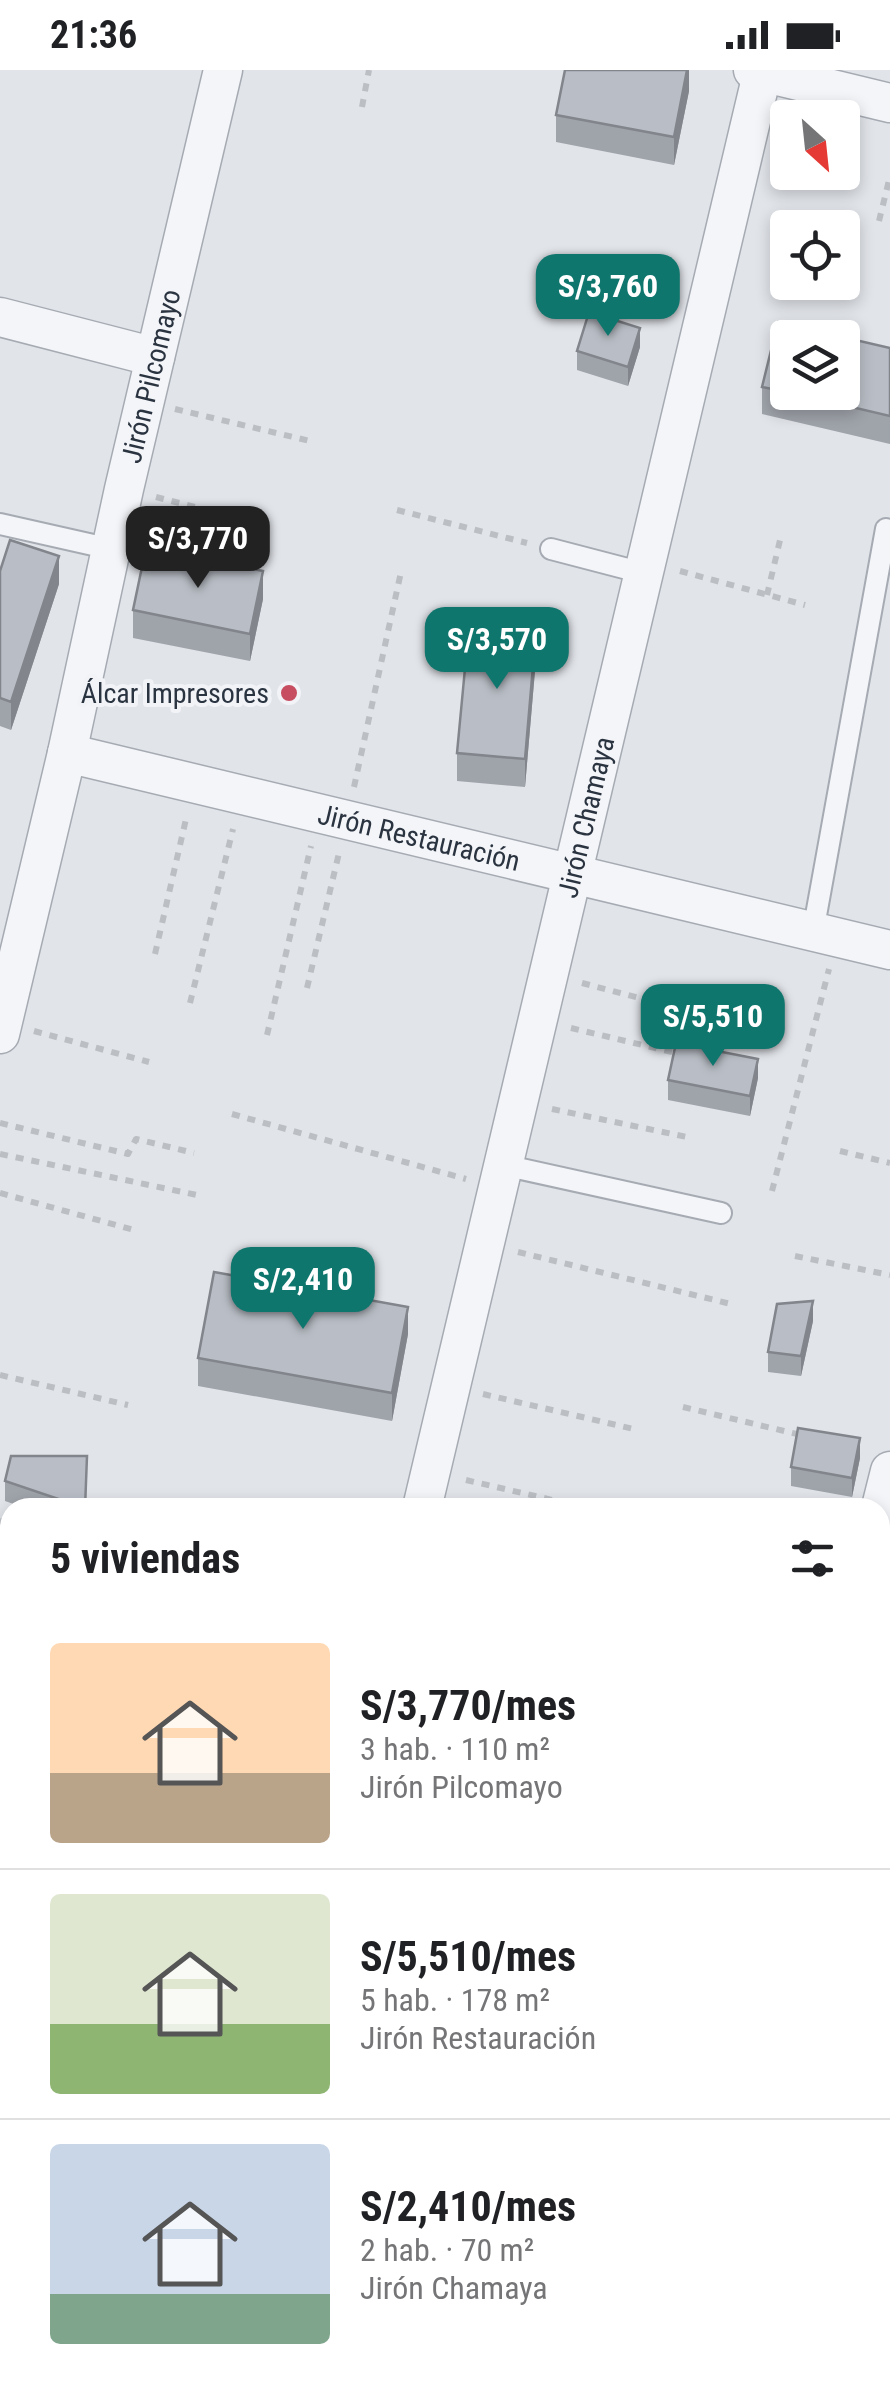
<!DOCTYPE html>
<html lang="es">
<meta charset="utf-8">
<style>
body{margin:0;font-family:"Roboto Condensed",sans-serif;background:#f6f6f6;color:#202124;height:100vh;display:flex;flex-direction:column;font-size:38px;white-space:nowrap}
*{box-sizing:border-box;margin:0}
p{font-size:32px;color:#757577}
.icon{flex:none;width:55px;height:55px;fill:none;stroke:currentColor;stroke-width:2;stroke-linecap:round;stroke-linejoin:round}
.map{position:relative;flex:1;overflow:hidden}
.side{position:absolute;left:0px;top:1428px;width:890px;height:892px;display:flex;flex-direction:column;background:#fff;border-radius:30px 30px 0 0;box-shadow:0 5px 15px #0003}
.side>*{flex:none}
.needle{width:65px;rotate:153deg}
.buttons{position:absolute;left:770px;top:30px;display:grid;gap:20px}
.buttons a{display:grid;place-items:center;width:90px;height:90px;border-radius:10px;background:#fff;box-shadow:0 5px 15px #0003;font-size:50px}
.price{position:absolute;translate:-50% -85px;padding:0 22px;border-radius:20px;background:#0f766e;color:#fff;font-size:32px;line-height:65px;filter:drop-shadow(0 2px 5px #0008)}
.price::after{content:'';position:absolute;left:50%;top:60px;width:30px;height:22px;margin-left:-15px;background:inherit;clip-path:polygon(0 0,100% 0,50% 100%)}
.price.on{background:#222;color:#fff}
ul{padding:0;list-style:none}
li{display:flex;align-items:center;gap:30px;height:250px;padding:0 50px}
li+li{border-top:2px solid #e0e0e0}
li span{display:grid;place-items:center;flex:none;width:280px;height:200px;border-radius:10px;color:#555}
li>.icon{margin-inline-start:auto}
span .icon{width:120px;height:120px;fill:#fffc;stroke-width:1}
li b{font-size:42px}
h2{display:flex;justify-content:space-between;align-items:center;height:120px;padding:0 50px;font-size:42px}
.status{display:flex;justify-content:space-between;align-items:center;height:70px;padding:0 50px;background:#fff;direction:ltr}
.status svg{height:28px;fill:currentColor}
.map>svg:first-child{display:block}
.lines{fill:none;stroke-linecap:round;stroke-linejoin:round}
.service-casing{stroke:#a6abb3;stroke-width:24}
.minor-casing{stroke:#a6abb3;stroke-width:41}
.secondary-casing{stroke:#a6abb3;stroke-width:59}
.primary-casing{stroke:#a1a9b4;stroke-width:59}
.path{stroke:#bbbfc4;stroke-width:6;stroke-dasharray:8 8;stroke-linecap:butt}
.service{stroke:#f4f5f8;stroke-width:20}
.minor{stroke:#f4f5f8;stroke-width:38}
.secondary{stroke:#fff;stroke-width:55}
.primary{stroke:#fff;stroke-width:55}
.wall{fill:#9fa3aa}
.shaded-wall{fill:#82858b}
.building{fill:#b9bec6;stroke:#82858b;stroke-width:2.5}
.poi-dot{fill:#c74e61;stroke:#f1f3f7;stroke-width:4}
.labels{text-anchor:middle;stroke-width:8;stroke-linejoin:round;paint-order:stroke}
.street-label{font-size:28px;fill:#2a3340;stroke:#f1f3f7}
.poi-label{font-size:28px;fill:#2a3340;stroke:#f1f3f7;text-anchor:end}
</style>
<div class="status"><b>21:36</b><svg viewBox="0 0 49 12"><path d="M0 12V9h3v3zM5 12V6h3v6zM10 12V3h3v9zM15 12V0h3v12zM26 1h20v11H26zM47 4h2v5h-2z"/></svg></div>
<div class="map">
<svg width="890" height="2318" viewBox="0 0 890 2318">
<rect width="100%" height="100%" fill="#e1e4e9"/>
<g class="lines">
<g class="service-casing">
<path id="service" d="M0 454 111 479
M551 479 643 503
M813 862 886 459
M503 1095 721 1143"/>
</g>
<g class="minor-casing">
<g id="minor">
<path d="M753 0 890 33"/>
<path d="M0 247 155 287"/>
<path id="s1" d="M67 683 890 880"/>
<path id="s2" d="M0 964 67 683 124 419 223 0"/>
<path id="s3" d="M422 1438 763 0"/>
<path d="M880 1441 890 1401"/>
</g>
</g>
<g class="secondary-casing">
<path id="secondary" d="M880 2196 890 2190
M682 2318 695 2310"/>
</g>
<g class="primary-casing">
<path id="primary" d="M880 1953H890
M880 1997 890 1993
M0 2116 10 2115
M0 2179 10 2177"/>
</g>
<path class="path" d="M362 37 369 0
M879 151 890 106
M175 339 310 371
M156 427 257 453
M397 440 527 473
M680 501 805 535
M767 525 781 466
M354 717 401 502
M155 884 186 749
M582 913 735 953
M307 918 339 783
M190 933 233 759
M571 958 680 984
M34 961 149 992
M267 965 311 776
M552 1039 687 1067
M232 1044 466 1109
M0 1053 128 1084 136 1069 194 1083
M840 1081 890 1093
M0 1084 202 1126
M772 1121 829 899
M0 1123 134 1160
M518 1182 731 1234
M795 1186 890 1205
M0 1305 128 1335
M483 1324 638 1360
M683 1337 801 1365
M466 1410 587 1438
M0 1451 10 1453
M0 1494 10 1496"/>
<use href="#service" class="service"/>
<use href="#minor" class="minor"/>
<use href="#secondary" class="secondary"/>
<use href="#primary" class="primary"/>
</g>
<path class="wall" d="M689 0V21L674 95 556 72V45Z
M640 277 628 316 577 300V281Z
M890 278V374L762 344V317Z
M0 501 59 514 11 660 0 656Z
M263 529 250 591 133 568V540Z
M536 589 525 717 457 711V683Z
M758 1008 750 1046 668 1030V1010Z
M813 1251 801 1306 768 1302V1282Z
M408 1264 392 1351 198 1316V1288Z
M87 1386 86 1438H25L5 1431V1411Z
M860 1388 852 1427 791 1416V1397Z
M890 1477 886 1573 880 1563V1482Z
M890 1620V1666L882 1653V1625Z
M10 2310H586L573 2318H0Z"/>
<path class="shaded-wall" d="M687 0H689V21L674 95V67Z
M640 258V277L628 316V297Z
M59 486V514L11 660V632Z
M263 501V529L250 591V564Z
M536 561V589L525 717V689Z
M758 989V1008L750 1046V1026Z
M813 1231V1251L801 1306V1286Z
M408 1237V1264L392 1351V1323Z
M860 1368V1388L852 1427V1408Z
M890 1543V1570L886 1573V1545Z
M890 2099V2143L880 2148V2104Z
M532 2310H552V2318H531Z
M570 2310H586L573 2318H557Z"/>
<path class="building" d="M565 0H687L674 67 556 45Z
M589 242 640 258 628 297 577 281Z
M778 252 890 278V346L788 322H842V268H788V322L762 317Z
M10 470 59 486 11 632 0 628V501Z
M146 478 263 501 250 564 133 540Z
M469 556 536 561 525 689 457 683Z
M676 973 758 989 750 1026 668 1010Z
M214 1202 408 1237 392 1323 198 1288Z
M813 1231 801 1286 768 1282 777 1234Z
M798 1358 860 1368 852 1408 791 1397Z
M11 1386H87L85 1438 5 1411Z
M890 1477V1543L886 1545 880 1535V1482Z
M890 1620V1638L882 1625Z
M887 2016 890 2037V2099L880 2104V2017Z
M0 2212H7L10 2231V2310H24L26 2318H0Z
M890 2264V2295L880 2278V2270Z
M880 2278 890 2295V2318H790L802 2310H880Z
M24 2310H327L332 2318H26Z
M327 2310H344L336 2313V2318H332Z
M344 2310H367L371 2318H339L336 2313Z
M367 2310H385L390 2318H371Z
M390 2310H412L416 2318H395Z
M412 2310H456L460 2318H416Z
M461 2310H523L527 2318H465Z
M552 2310H570L557 2318H552Z"/>
<circle class="poi-dot" cx="289" cy="623" r="10"/>
<g class="labels">
<g class="street-label">
<text dy="10" stroke="none"><textPath href="#s2" startOffset="675">Jirón Pilcomayo</textPath></text>
<text dy="10" stroke="none"><textPath href="#s3" startOffset="710">Jirón Chamaya</textPath></text>
<text dy="10" stroke="none"><textPath href="#s1" startOffset="362">Jirón Restauración</textPath></text>
</g>
<g class="poi-label">
<text x="269" y="633">Álcar Impresores</text>
</g>
</g>
</svg>
<div class="buttons">
<a><svg class="needle" viewBox="-14 -14 28 28"><path d="M0-13l5 13h-10z" fill="#e53935"/><path d="M0 13l5-13h-10z" fill="#757577"/></svg></a>
<a><svg class="icon" aria-label="locate" viewBox="0 0 24 24"><circle cx="12" cy="12" r="6"/><path d="M12 2v4M12 18v4M2 12h4M18 12h4"/></svg></a>
<a><svg class="icon" aria-label="layers" viewBox="0 0 24 24"><path d="M12 4l9 5-9 5-9-5zM3 14l9 5 9-5"/></svg></a>
</div>
<b class="price" style="left:608px;top:269px">S/3,760</b>
<b class="price on" style="left:198px;top:521px">S/3,770</b>
<b class="price" style="left:497px;top:622px">S/3,570</b>
<b class="price" style="left:713px;top:999px">S/5,510</b>
<b class="price" style="left:303px;top:1262px">S/2,410</b>
<section class="side">
<h2>5 viviendas<svg class="icon" aria-label="filters" viewBox="0 0 24 24"><path d="M4 7h16M4 17h16"/><circle cx="9" cy="7" r="2"/><circle cx="15" cy="17" r="2"/></svg></h2>
<ul>
<li><span style="background:linear-gradient(#ffd9b3 65%,#b9a48a 0)"><svg class="icon" aria-label="home" viewBox="0 0 24 24"><path d="M3 11l9-7 9 7M6 9v11h12V9"/></svg></span><div><b>S/3,770/mes</b><p>3 hab. · 110 m²</p><p>Jirón Pilcomayo</p></div></li>
<li><span style="background:linear-gradient(#dfe7d0 65%,#8fb573 0)"><svg class="icon" aria-label="home" viewBox="0 0 24 24"><path d="M3 11l9-7 9 7M6 9v11h12V9"/></svg></span><div><b>S/5,510/mes</b><p>5 hab. · 178 m²</p><p>Jirón Restauración</p></div></li>
<li><span style="background:linear-gradient(#c9d6e8 75%,#7fa58c 0)"><svg class="icon" aria-label="home" viewBox="0 0 24 24"><path d="M3 11l9-7 9 7M6 9v11h12V9"/></svg></span><div><b>S/2,410/mes</b><p>2 hab. · 70 m²</p><p>Jirón Chamaya</p></div></li>
</ul>
</section>
</div>
